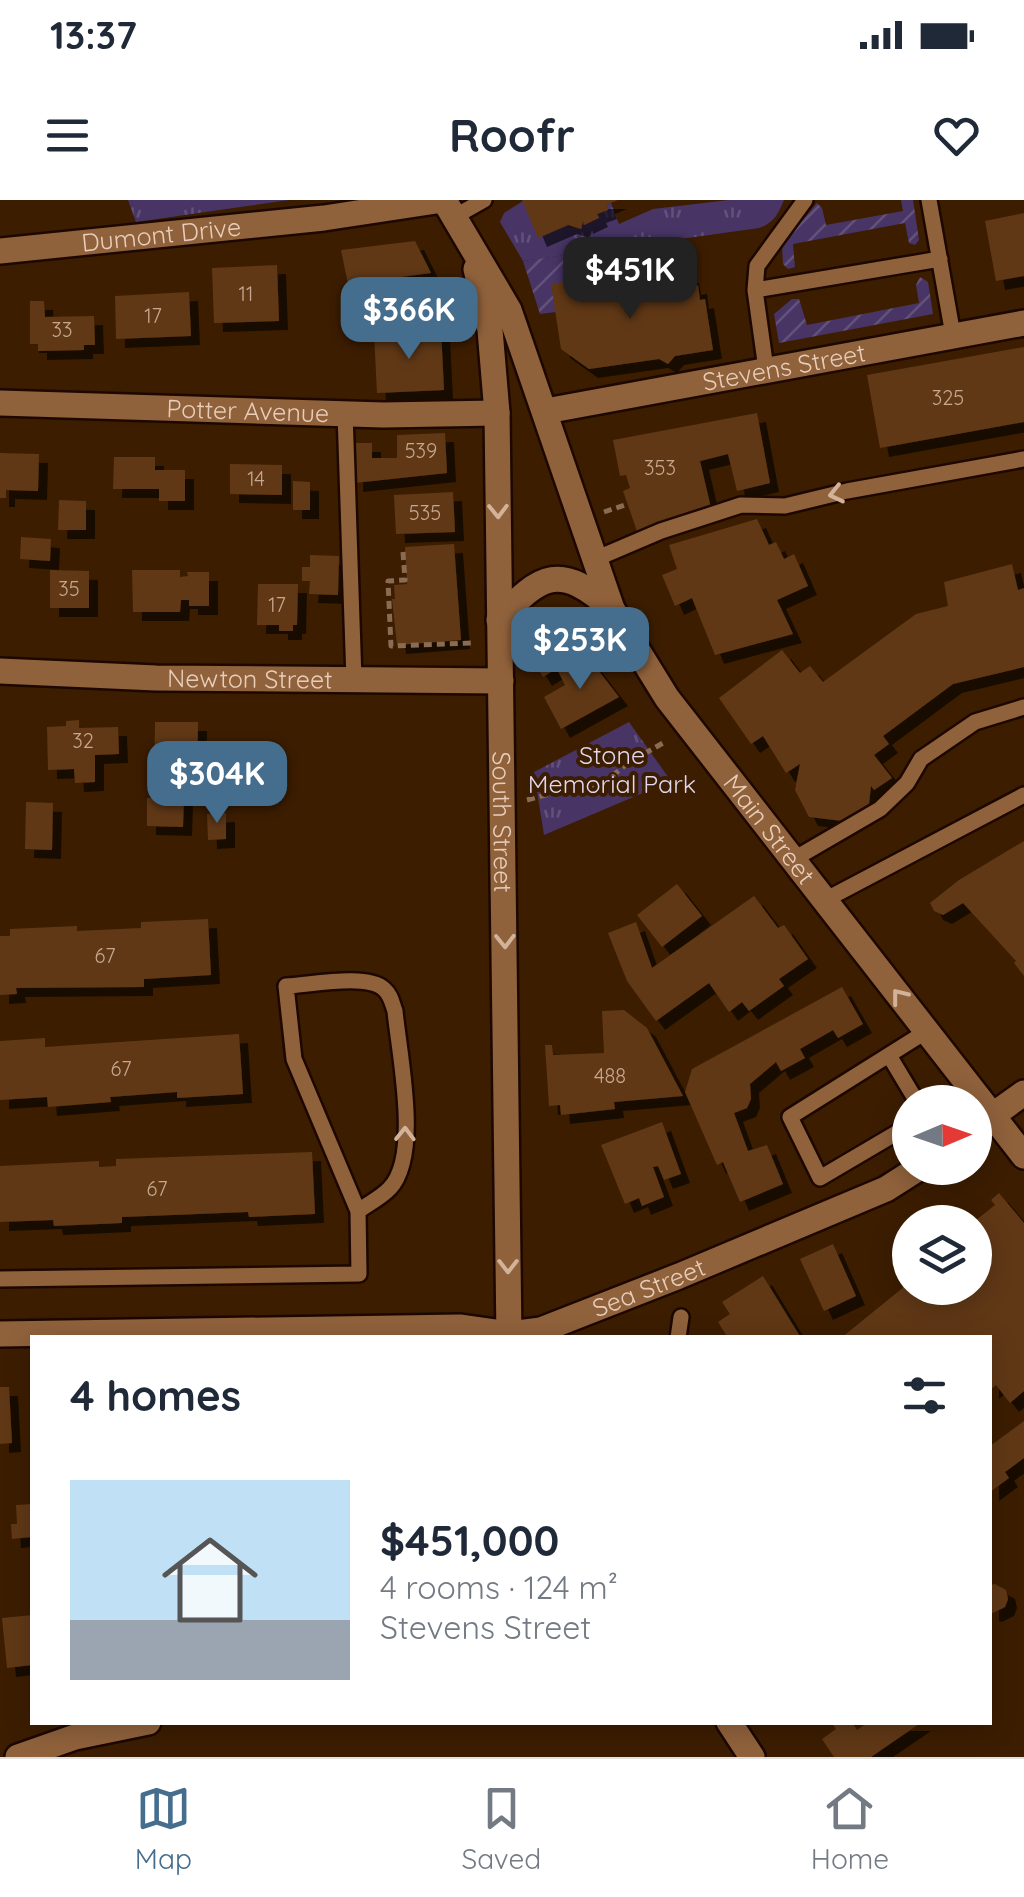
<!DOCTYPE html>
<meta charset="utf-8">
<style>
body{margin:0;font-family:Quicksand,sans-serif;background:#f2f2f3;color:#1f2937;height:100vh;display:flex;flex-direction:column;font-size:38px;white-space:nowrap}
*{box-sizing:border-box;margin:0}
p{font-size:32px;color:#747a83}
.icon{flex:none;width:55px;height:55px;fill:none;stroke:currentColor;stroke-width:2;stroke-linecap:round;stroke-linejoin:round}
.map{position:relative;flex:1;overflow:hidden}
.drawer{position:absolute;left:30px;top:1135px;width:962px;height:390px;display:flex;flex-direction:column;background:#fff;border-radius:0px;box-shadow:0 5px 25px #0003}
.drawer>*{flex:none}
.needle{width:65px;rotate:88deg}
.controls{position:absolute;left:892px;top:885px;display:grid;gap:20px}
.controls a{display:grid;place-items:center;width:100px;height:100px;border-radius:50%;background:#fff;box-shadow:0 5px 25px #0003;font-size:50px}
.price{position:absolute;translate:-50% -85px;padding:0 22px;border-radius:20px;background:#456d8d;color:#fff;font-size:32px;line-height:65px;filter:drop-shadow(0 2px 5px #0008)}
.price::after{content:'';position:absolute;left:50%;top:60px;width:30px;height:22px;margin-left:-15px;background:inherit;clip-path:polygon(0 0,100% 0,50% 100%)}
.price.on{background:#222;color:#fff}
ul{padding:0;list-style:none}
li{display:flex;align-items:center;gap:30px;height:250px;padding:0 40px}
li span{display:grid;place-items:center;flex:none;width:280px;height:200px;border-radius:0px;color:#555}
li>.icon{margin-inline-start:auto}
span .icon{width:120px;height:120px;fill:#fffc;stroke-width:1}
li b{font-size:42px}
h2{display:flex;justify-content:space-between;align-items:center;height:120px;padding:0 40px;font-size:42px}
.status{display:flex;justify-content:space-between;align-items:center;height:70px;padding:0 50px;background:#fff;direction:ltr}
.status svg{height:28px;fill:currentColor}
header{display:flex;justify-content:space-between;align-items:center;height:130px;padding:0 40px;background:#fff;font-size:45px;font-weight:700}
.menu{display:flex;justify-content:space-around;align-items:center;height:140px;border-top:2px solid #e0e1e3;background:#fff;font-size:28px;color:#747a83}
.menu a{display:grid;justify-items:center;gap:5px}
.menu .on{color:#456d8d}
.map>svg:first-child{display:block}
.grass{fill:url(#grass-tufts)}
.garden{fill:url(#garden-furrows)}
.building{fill:#603814;filter:url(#shadow)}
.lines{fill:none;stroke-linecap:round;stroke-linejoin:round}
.service-casing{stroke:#1d0800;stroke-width:20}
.minor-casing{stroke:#1d0800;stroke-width:30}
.tertiary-casing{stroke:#1d0800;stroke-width:30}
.secondary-casing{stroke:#1d0800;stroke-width:30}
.path{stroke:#896c53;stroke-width:5;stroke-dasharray:8 5;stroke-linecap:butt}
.service{stroke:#90623c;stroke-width:15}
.minor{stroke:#90623c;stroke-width:25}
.tertiary{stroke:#90623c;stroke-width:25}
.secondary{stroke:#90623c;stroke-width:25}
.oneway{stroke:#d2b39a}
.labels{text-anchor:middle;stroke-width:8;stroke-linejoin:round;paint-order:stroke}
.number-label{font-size:20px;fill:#c6a890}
.street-label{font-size:25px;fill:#e8ceba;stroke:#3c1d00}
.park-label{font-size:25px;fill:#dfd8ee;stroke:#3c1d00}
</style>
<div class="status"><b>13:37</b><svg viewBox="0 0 49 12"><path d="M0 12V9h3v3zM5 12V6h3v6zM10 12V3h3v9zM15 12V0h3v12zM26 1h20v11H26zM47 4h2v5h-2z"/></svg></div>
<header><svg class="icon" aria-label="menu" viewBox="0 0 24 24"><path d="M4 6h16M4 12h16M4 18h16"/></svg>Roofr<svg class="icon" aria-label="heart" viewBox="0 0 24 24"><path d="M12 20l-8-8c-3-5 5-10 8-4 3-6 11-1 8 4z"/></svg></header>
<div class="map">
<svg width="1024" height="1557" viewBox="0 0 1024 1557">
<defs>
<pattern id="grass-tufts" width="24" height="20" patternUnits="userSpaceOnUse" patternTransform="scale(2.5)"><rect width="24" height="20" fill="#483566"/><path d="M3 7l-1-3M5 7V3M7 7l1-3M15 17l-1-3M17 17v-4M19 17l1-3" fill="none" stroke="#62517a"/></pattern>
<pattern id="garden-furrows" width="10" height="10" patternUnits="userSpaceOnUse" patternTransform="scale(2.5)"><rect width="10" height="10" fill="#483566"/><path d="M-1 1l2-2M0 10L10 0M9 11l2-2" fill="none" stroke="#62517a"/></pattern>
<filter id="shadow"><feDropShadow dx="9" dy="9" stdDeviation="0" flood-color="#0009"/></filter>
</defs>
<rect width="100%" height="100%" fill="#3c1d00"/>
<path class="grass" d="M128 0H289L136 22Z
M729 0H784C778 14 774 23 759 28L523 61 500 22 504 13 523 1 570 27 581 28 583 21 585 24 598 19 597 14 607 10 606 5 611 3 619 24 653 9Z
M629 522 671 581 544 635 534 572Z"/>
<path class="garden" d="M901 0H913L919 40 915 45 909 43 905 23 793 44 795 67 788 69 783 64 782 45 817 3 822 8 826 25 903 11Z
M634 45 640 95 616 99 611 74 556 112 540 114 523 61Z
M920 77 928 82 933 114 779 143 774 114 792 99H799L807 125 919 103 916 85Z"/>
<path class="building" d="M522 0H618L606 5 608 10 597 14 599 18 584 25 583 21 581 29 568 25 538 38Z
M1024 13V76L996 81 985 21Z
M415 41 431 73 348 84 341 50Z
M277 65 279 121 214 123 212 68Z
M611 74 616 99 673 89 671 77 690 74 692 86 698 85 700 100 705 99 713 150 675 156 668 164 659 159 589 169 561 149 551 84Z
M435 82 440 121 391 128 388 109 364 112 361 91Z
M189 92 191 136 116 139 115 96Z
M30 101H44L45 117 94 116 95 145H84V150L38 151V144H30Z
M441 130 444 190 377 193 374 133Z
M1024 147V222L880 248 867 175Z
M757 213 770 283 737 291 728 254 700 261 711 308 638 334 623 291 630 288 626 275 620 276 613 240Z
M445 233 447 273 354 283V243H372V258H397V235Z
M0 253 39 254 38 291 6 290V298H0Z
M114 257H155V270H185V301H159V289H113Z
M230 264 282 265V295L230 294Z
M293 281 310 282V310H293Z
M453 292 455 332 396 334 394 295Z
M59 300 86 301V330H58Z
M757 319 769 345 776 342 784 359 794 354 808 386 777 400 793 434 715 455 692 398 675 406 662 375 677 369 669 345Z
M21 337 51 339 50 361 20 359Z
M454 344 461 440 397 445 392 399H395L394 385 407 384 405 347Z
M310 355 339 356 338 395 309 394 310 381H302V367H310Z
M1012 364 1018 390 1024 388V467L953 484 883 536 889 544 874 555 892 578 874 590 871 586 869 604 843 621 809 617 795 590 800 564 786 573 763 536 751 544 719 498 782 450 800 473 810 466 823 482 916 414 948 406 944 382Z
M50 370 89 371V408H50Z
M132 370H180V377L188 376 187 372H209V406H189V400H181L180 412H133Z
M258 384H298L297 425H293V431H279V425H257Z
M553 411 580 454 543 477 528 452 535 446 525 429Z
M585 453 619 497 561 529 544 497 565 485 558 471Z
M79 520V528L118 527 119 554 95 555V582L75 583 74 569 48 570 47 527 66 526V521Z
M155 522H198L197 587H176V596H184L183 627 147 626V598H154Z
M26 602 53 603 52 650 25 649Z
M226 613V639L208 640 207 614Z
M1024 641V776L1014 763 1016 761 963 703 943 715 934 711 930 703 959 680Z
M677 684 702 716 662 747 637 715Z
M754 696 778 728 784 725 808 759 779 779 784 786 749 811 742 802 729 812 709 783 656 821 627 781 608 733 636 722 652 768Z
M208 719 211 775 144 779V787L16 788 17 794 0 795V736H10V729L77 726V731L141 728V722Z
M842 787 863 824 838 838 833 830 800 849 805 858 781 871 776 862 750 884 751 899 747 908 734 913 748 951 767 945 783 984 740 1002 723 962 717 965 685 892 692 869Z
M624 810 647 828 683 896 614 902 615 909 561 915 560 905 549 906 545 845H552L553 855 604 853 602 811Z
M239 834 243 894 177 898V892L110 897 111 902 48 907 47 897 0 900V841L45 838V847Z
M662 922 681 974 664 980 658 966 653 967 664 997 642 1006 639 998 625 1004 601 945Z
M312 952 315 1014 249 1017 248 1012 122 1017V1023L54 1026 53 1020 0 1022V966L99 961V967L116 966V959Z
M999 993 1024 1023V1191L1010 1203 996 1185 990 1190V1138H841L910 1082V1088H975V1021L995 1005 991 1000Z
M833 1044 856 1096 824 1111 800 1059Z
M763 1076 801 1138H728L718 1122 730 1114 722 1102Z
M0 1187H9L12 1243 0 1244Z
M1024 1221V1258L1005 1272 1009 1278 990 1292V1246Z
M32 1304V1337L12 1339 11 1324H17L16 1305Z
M995 1384 1006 1390 1008 1399 1005 1407 993 1413 990 1412V1385Z
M32 1415V1465L7 1468 2 1418Z
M831 1522H852L857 1530 868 1522H922L871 1557H834L822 1539 836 1529Z"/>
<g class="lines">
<g class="service-casing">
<path id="service" d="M929 0 953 135
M454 17 484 0
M755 90 757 66 805 0
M766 169 755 90 940 59
M345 213 354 480
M593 360 661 331 741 305 785 306 847 291 1024 259
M794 659 880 609 907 583 921 559 975 522 1024 507
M825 700 1024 595
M890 857 917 902
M910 925 820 978 790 917 927 831
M0 1079 359 1074 358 1011 294 859 286 786C310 785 367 773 384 789 391 795 392 803 395 811 399 854 421 955 390 988 382 997 368 1004 358 1011
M678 1138 681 1117"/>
</g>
<g class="minor-casing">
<g id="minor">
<path id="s1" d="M0 51 324 18 443 0"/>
<path id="s2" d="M0 203 383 215 497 213"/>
<path id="s3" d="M546 211 1024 123"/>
<path d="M499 420C541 373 561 363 612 409"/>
<path id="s4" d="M0 471 156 478 501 481"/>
<path d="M975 928 1024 893"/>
<path id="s5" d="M509 1134 541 1130 679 1076 886 989 919 968"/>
<path d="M18 1557 75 1537 148 1522"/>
</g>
</g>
<g class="tertiary-casing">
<path id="tertiary" d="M0 1134 461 1127 509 1134"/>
</g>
<g class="secondary-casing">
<g id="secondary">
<path id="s6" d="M444 0 509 110 612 409 667 498 1024 956"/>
<path id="s7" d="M476 69 490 130 497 213 509 1138"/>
<path d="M729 1522 752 1557"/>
</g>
</g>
<path class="path" d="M604 312 628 304
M403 352 405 380 388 381 391 446 473 443
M527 600 561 591H585L600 586 628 563 663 543"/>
<use href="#service" class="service"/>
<use href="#minor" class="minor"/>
<use href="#tertiary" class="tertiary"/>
<use href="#secondary" class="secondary"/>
</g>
<defs><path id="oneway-chevron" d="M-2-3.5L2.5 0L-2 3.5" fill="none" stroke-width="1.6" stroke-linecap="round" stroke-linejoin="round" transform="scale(2.5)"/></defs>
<g class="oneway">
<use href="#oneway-chevron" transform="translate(836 294) rotate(167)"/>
<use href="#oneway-chevron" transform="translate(498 311) rotate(89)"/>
<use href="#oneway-chevron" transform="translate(505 741) rotate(89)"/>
<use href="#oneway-chevron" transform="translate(899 796) rotate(-128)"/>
<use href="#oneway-chevron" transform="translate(405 934) rotate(-89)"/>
<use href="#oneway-chevron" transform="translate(508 1066) rotate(90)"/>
</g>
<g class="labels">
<g class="number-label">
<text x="246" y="101">11</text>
<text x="153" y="123">17</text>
<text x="62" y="137">33</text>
<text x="948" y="205">325</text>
<text x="421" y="258">539</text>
<text x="660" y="275">353</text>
<text x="256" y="286">14</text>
<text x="425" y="320">535</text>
<text x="69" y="396">35</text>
<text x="277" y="412">17</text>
<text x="83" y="548">32</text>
<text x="105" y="763">67</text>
<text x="121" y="876">67</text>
<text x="610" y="883">488</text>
<text x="157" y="996">67</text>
</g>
<g class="street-label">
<text dy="9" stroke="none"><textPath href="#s1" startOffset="162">Dumont Drive</textPath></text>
<text dy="9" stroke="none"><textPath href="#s3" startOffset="242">Stevens Street</textPath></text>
<text dy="9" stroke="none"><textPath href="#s2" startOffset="248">Potter Avenue</textPath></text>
<text dy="9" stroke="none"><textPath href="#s4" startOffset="250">Newton Street</textPath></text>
<text dy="9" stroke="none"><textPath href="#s7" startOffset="555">South Street</textPath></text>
<text dy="9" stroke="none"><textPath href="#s6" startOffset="715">Main Street</textPath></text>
<text dy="9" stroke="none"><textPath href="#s5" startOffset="148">Sea Street</textPath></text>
</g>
<g class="park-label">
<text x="612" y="564">Stone<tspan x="612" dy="29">Memorial Park</tspan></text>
</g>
</g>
</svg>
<div class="controls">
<a><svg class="needle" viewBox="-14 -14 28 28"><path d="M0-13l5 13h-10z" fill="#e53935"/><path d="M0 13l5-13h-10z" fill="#747a83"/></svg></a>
<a><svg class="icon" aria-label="layers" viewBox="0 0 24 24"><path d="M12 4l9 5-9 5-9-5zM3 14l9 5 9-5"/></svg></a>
</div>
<b class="price on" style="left:630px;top:122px">$451K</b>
<b class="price" style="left:409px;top:162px">$366K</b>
<b class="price" style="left:580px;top:492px">$253K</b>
<b class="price" style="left:217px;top:626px">$304K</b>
<section class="drawer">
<h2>4 homes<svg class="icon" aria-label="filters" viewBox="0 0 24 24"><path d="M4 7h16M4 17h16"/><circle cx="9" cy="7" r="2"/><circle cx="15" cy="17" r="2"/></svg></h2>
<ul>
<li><span style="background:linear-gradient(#bfe0f5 70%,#9aa5b1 0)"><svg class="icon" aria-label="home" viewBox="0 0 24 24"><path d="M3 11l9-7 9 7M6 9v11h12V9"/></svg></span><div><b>$451,000</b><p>4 rooms · 124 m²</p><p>Stevens Street</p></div></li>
</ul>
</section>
</div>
<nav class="menu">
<a class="on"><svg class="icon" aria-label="map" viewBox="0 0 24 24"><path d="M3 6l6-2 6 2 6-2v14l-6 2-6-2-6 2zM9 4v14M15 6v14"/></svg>Map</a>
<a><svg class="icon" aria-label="saved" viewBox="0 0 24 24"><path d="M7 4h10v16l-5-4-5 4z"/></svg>Saved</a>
<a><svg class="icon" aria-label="home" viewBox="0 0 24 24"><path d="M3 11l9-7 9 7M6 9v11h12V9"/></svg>Home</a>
</nav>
